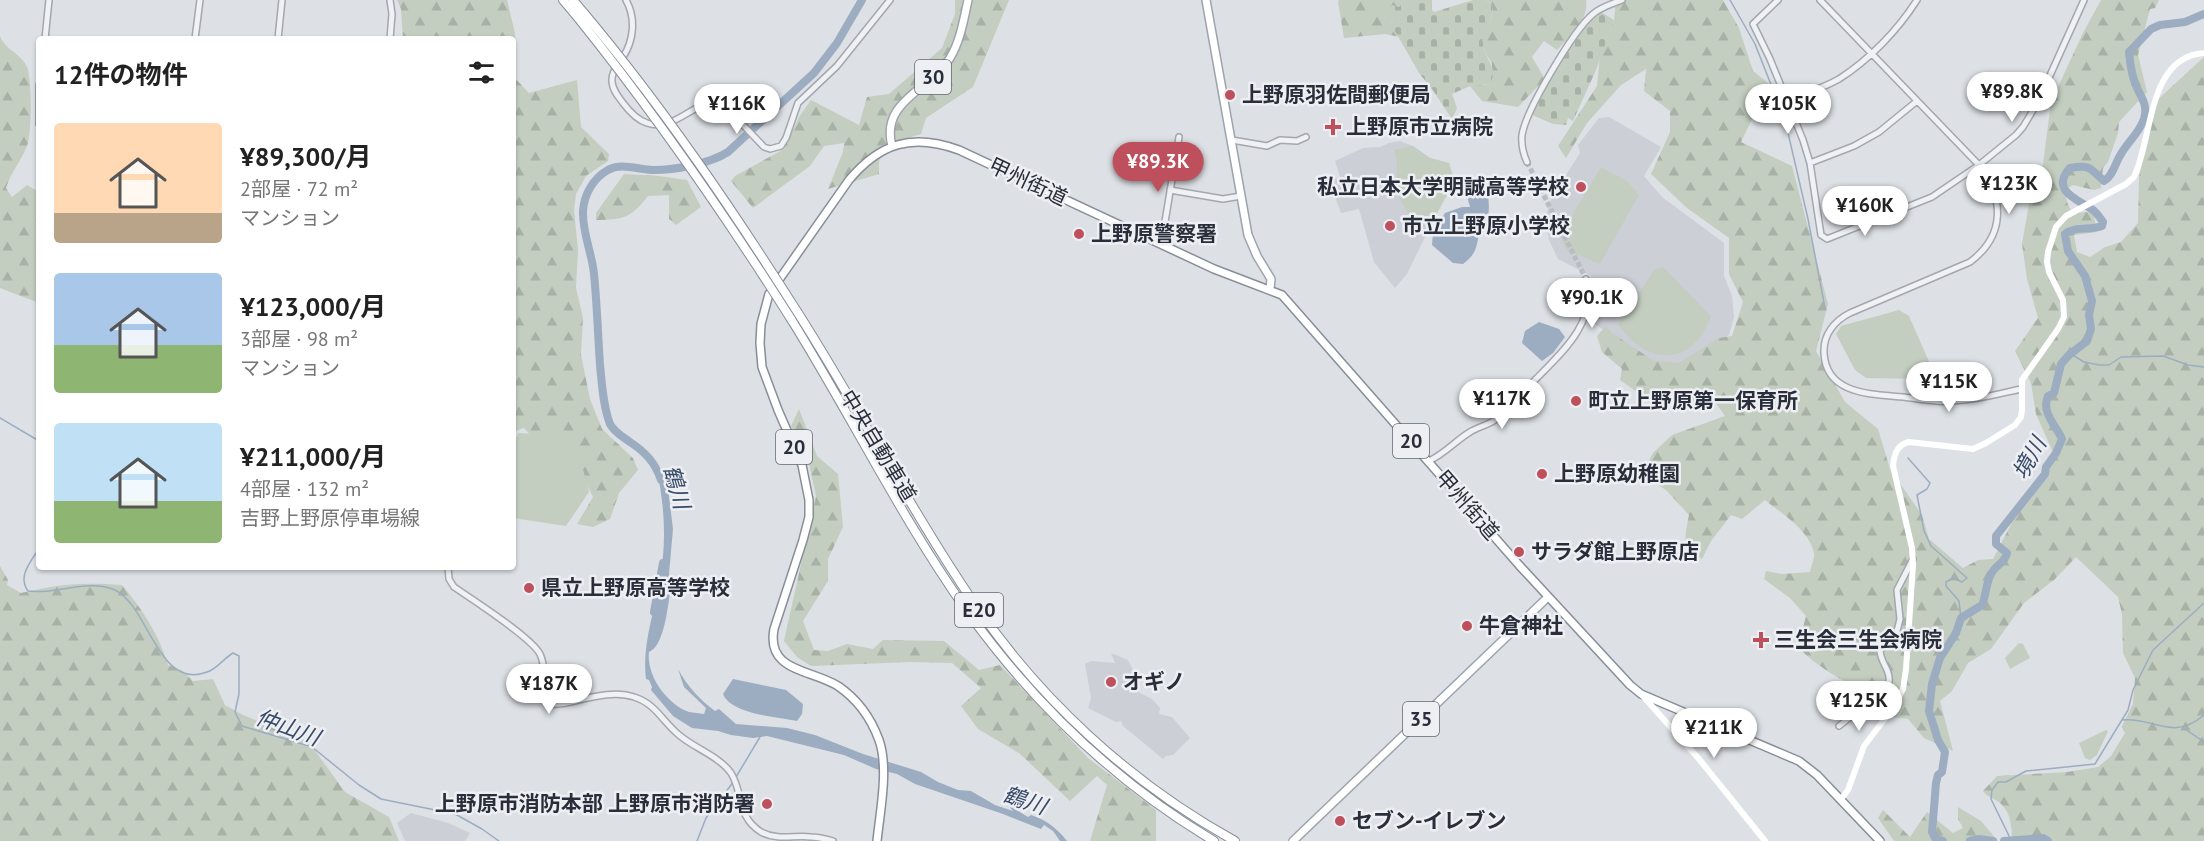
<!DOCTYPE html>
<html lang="ja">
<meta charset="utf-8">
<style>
body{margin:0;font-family:"PT Sans","Noto Sans JP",sans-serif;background:#f6f6f6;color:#222;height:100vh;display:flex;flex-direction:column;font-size:22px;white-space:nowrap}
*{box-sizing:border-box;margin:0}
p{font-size:20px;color:#767676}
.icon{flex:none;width:33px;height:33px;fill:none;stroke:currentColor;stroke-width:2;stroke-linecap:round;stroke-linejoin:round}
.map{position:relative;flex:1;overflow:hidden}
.panel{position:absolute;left:36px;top:36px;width:480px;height:534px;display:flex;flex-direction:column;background:#fff;border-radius:6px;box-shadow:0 2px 4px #0004}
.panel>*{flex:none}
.price{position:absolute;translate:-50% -51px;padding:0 14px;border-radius:21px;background:#fff;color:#222;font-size:20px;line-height:39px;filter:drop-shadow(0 2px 3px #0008)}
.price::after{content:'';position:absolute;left:50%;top:36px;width:18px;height:14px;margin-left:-9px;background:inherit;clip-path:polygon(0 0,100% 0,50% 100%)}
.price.on{background:#bd505c;color:#fff}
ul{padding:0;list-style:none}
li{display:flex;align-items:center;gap:18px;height:150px;padding:0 18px}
li span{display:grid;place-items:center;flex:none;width:168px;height:120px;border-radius:6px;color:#555}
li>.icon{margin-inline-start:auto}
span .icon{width:72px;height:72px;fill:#fffc;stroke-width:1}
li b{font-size:26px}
h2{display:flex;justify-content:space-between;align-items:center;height:72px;padding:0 18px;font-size:26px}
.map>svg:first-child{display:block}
.built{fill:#cccfd6}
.forest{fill:url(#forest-firs)}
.cemetery{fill:url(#cemetery-stones)}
.park{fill:#c3cec0}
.water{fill:#9cadc1}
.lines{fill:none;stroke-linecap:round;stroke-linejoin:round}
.stream{stroke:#9cadc1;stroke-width:1.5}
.river{stroke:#9cadc1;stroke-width:8}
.tertiary-tunnel{stroke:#b9bcc3;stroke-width:5;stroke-dasharray:5 2.5;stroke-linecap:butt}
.tertiary-casing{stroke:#a3a7ae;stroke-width:8}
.primary-casing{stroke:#9ea4af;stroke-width:10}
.trunk-casing{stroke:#878e9a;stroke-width:10}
.motorway-casing{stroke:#878e9a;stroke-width:10}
.tertiary{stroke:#f0f1f4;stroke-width:5}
.secondary{stroke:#fff;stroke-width:6}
.primary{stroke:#fff;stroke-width:7}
.trunk{stroke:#fff;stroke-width:7}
.motorway{stroke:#fff;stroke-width:8}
.motorway-bridge-casing{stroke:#878e9a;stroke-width:10;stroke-linecap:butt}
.motorway-bridge{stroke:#fff;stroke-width:8}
.poi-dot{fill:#bd505c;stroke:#edeff3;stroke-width:2}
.labels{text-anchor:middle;stroke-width:5;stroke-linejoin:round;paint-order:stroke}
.shield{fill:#edeff3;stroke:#646872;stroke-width:1.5}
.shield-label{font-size:20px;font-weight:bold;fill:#292e3a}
.poi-label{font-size:21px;font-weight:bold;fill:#292e3a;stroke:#edeff3;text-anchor:start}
.street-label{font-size:21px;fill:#292e3a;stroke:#edeff3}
.water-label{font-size:22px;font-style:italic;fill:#384c69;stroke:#edeff3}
</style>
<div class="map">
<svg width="2204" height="841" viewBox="0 0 2204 841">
<defs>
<pattern id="forest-firs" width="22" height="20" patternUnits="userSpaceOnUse" patternTransform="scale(1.5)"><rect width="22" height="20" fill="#c3cec0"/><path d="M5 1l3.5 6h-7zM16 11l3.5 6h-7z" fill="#a8b1a6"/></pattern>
<pattern id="cemetery-stones" width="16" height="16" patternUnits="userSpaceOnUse" patternTransform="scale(1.5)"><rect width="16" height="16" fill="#c3cec0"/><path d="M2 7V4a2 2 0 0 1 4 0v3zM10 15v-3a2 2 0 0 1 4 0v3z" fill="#a8b1a6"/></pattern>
</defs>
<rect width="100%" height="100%" fill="#dde0e5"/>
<path class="built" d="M1609 117 1661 147 1644 176 1662 197 1724 243V276L1732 296 1734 317 1729 335 1689 366 1647 363 1594 323 1591 276 1558 259 1549 240 1545 218 1552 197 1580 153 1578 145 1599 118Z
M1400 141 1413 146 1430 158 1449 163 1455 181 1445 196 1407 274 1395 288 1374 262 1359 209 1341 213 1329 181 1340 177 1335 161 1363 148 1380 147 1389 143Z
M1111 653 1128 660 1138 680V692L1152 699 1160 708 1159 714 1172 717 1190 738 1173 755 1166 756 1163 759 1123 726 1121 721 1116 722 1088 708 1091 698 1085 664 1091 661 1115 663Z
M411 813 448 823 470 833 465 841H405L397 823Z"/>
<path class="forest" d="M397 0H507L515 33 513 73V39H403L401 9Z
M955 0H1009L973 87 926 118 921 134 883 145 879 162V174L828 189 843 152 844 143 824 146 810 166 753 208 731 181 735 176 784 149 799 117 811 100 859 125 867 97 889 94 942 48 955 14Z
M1339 0H1405L1399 7 1391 24 1400 37 1385 34 1344 38 1338 2Z
M1485 0H1586C1589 20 1570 37 1557 50L1544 41 1532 57 1545 79 1518 107 1482 101 1470 86 1490 84 1492 64 1486 54 1480 33 1491 21 1493 6Z
M1616 0H1723L1739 28 1753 71 1769 84 1741 142 1792 166 1828 304 1816 351 1845 402 1878 429 1890 469 1922 515 1929 539 1963 568 1978 560 1993 559 2020 507 2055 457 2036 414 2031 383 2015 351 2038 318 2027 279 2022 244 2029 204 2039 196 2051 102 2083 33 2101 0H2159L2155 8 2150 9 2138 55 2147 92 2119 122 2118 133 2108 162 2103 168 2101 188 2094 190 2073 185 2065 190C2068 212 2071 215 2093 211L2097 232 2074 235 2077 252 2090 257 2105 247 2121 242 2138 223 2139 177 2155 102 2204 57V841H2012C2012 828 2011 812 2000 803 1994 798 1988 798 1983 791L1997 776 2067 772 2098 767 2111 756 2125 733 2122 726 2133 704 2135 678 2123 653 2122 614 2118 597 2076 557 2054 580 2024 603 1991 649 1968 663 1952 691 1940 701 1953 751 1924 738 1908 719 1892 717 1902 702 1879 683 1864 692C1840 679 1817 667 1798 647L1806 616 1790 598 1764 579 1766 571 1782 574 1810 572C1811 566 1815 559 1814 553 1809 530 1782 514 1765 500L1742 519 1731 515 1711 541 1702 559C1680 547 1685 536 1689 515L1667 491 1642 473 1653 453 1672 435 1725 416 1713 399 1694 404 1676 400 1655 408 1644 397 1620 380 1622 369 1602 352 1597 336 1606 326 1612 333 1654 361 1679 363 1719 338 1732 336 1743 302 1729 274V238L1687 208 1651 174 1670 132V111L1644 91 1646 69 1621 85 1587 123 1566 158 1558 146 1597 86 1600 56 1614 20Z
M0 36C5 50 21 53 27 67 32 78 32 134 27 146 21 161 11 172 6 188L12 197 27 185 39 192V303L0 288Z
M513 76 529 93 577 80 581 127 609 154 608 161 586 176 576 194 574 210 578 250 576 288 583 318 581 355 590 399 602 429 633 458 638 470 619 493 610 519 593 527 577 524 593 497 578 467 532 437 524 428 513 432Z
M624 174 659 176 687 180 701 207 676 225 669 219V195L648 196C632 217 624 220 596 220V213Z
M799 409 817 456 838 474 843 527 828 559V581L803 621 814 650 828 651 847 644 873 649 883 640 944 641 979 670 1000 665 1088 758 1156 810V841H1090L1107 785 1097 776 1070 801 1019 753 978 729 961 706 981 688 952 663 910 662 811 666 797 657 784 641 816 496 809 464 791 426Z
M0 566 8 580 7 585 21 593C59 584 83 582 122 585 142 609 159 634 168 665L183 671 193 681 213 679 225 705 243 715 308 741 345 792 389 817 399 841H0Z
M1958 807 1981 821 1998 841H1894L1878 818 1883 810 1910 837 1927 812 1953 833 1963 828 1958 819Z"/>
<path class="cemetery" d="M1405 0H1432V10L1434 12 1473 0H1485L1493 6 1491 21 1481 33C1483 40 1483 48 1486 54 1491 68 1497 68 1490 84L1470 86 1452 94 1457 108 1452 119 1432 89 1419 73 1391 24 1393 20 1390 19 1388 10 1392 5 1399 7Z
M1598 10 1614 20 1596 70 1573 121 1568 118 1566 125 1553 124 1530 114 1562 53Z"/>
<path class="park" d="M1413 146 1430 158 1449 163 1454 182 1433 221 1410 217 1396 192 1397 163 1394 150Z
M1601 167 1627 181 1639 195 1600 264 1567 251 1560 236Z
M1663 267 1711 316C1693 367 1647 367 1618 324L1655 269Z
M1899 310 1909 316 1934 373 1926 379 1866 378 1855 370 1836 334 1841 326Z
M519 433 565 436 571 452 582 466 589 492 566 526 513 518V443Z
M2019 643 2023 644 2030 658 2010 669 2005 658Z
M2106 730 2108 731 2097 755 2090 760 2085 758 2079 743Z"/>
<path class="water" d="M1476 178 1484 181C1488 190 1491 209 1487 219 1486 222 1483 224 1482 227 1474 245 1481 250 1463 264L1453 263 1432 245 1433 233 1445 213 1462 207H1470L1467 196Z
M1539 322 1559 329 1565 337 1553 353 1542 361 1522 343 1525 331Z
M656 466 668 488 673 529 669 574 672 578C669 595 666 646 649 652 646 676 668 705 689 712 694 713 699 713 704 714L706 708 684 687 678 669C687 686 700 700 715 711L719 709 736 724 787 728 815 735 863 754 921 772 938 782 958 790 971 791 995 805 1013 811 1008 805 1028 817 1031 815C1046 820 1057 828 1067 841H1060L1053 831 1044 825 1041 829 1003 814 915 784 897 774 876 769 844 755 767 736 753 738 731 735 718 731 692 728 673 716 651 690 652 687 649 680 646 679C642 646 653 617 659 584 667 543 665 507 656 466Z
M733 679 786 690 803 704 802 714 797 721C776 717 731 714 723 694Z"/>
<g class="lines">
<path class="stream" d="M1730 0 1755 44 1785 120 1808 219 1825 308
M2071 354 2084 362 2099 365H2109L2121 357 2163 356 2188 365 2204 367
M0 418 39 441
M1908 458 1930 483 1927 489 1917 495 1924 531 1931 546 1967 578 1962 582 1953 578 1946 582V586L1959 601 1961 618
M39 548C31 562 17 576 28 591 56 595 88 578 115 590 149 606 158 691 207 672 217 669 223 659 233 653L239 656V694L235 712 242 726 312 747 359 785 381 799 455 814 482 829 499 841
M2122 720C2155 717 2172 742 2204 715
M2182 727 2204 742
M736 777 760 737
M2011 840 1991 799 1992 790 1998 782H2006L2026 771 2095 764 2128 710 2133 690 2153 650 2204 603
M697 841 706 818 734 781"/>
<path class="river" d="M661 480C655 462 645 452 630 442 622 436 615 433 610 424 603 406 602 384 600 365 598 335 597 304 594 274 592 253 582 232 583 211 584 195 593 178 608 170 621 162 639 170 653 170 675 170 709 164 728 152L814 73 837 43 862 0
M654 612 663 563
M1943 841 1935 838 1932 832 1936 783 1938 775 1942 772 1945 752 1938 740 1929 711 1932 684 1940 658 1956 633 1961 618 1982 605C1986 595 1986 585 1990 576 1994 565 2005 564 2007 553L1996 544V536L2045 474 2046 467 2056 453 2062 439C2055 424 2041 412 2048 396L2054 393 2061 364 2069 355 2087 341 2091 329 2089 315 2092 301 2085 276 2068 251 2065 234C2077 225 2089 231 2102 226L2103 222C2100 218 2097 213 2093 210 2079 200 2049 191 2070 168 2091 164 2090 169 2104 181 2113 176 2115 163 2121 154 2128 142 2139 133 2144 119 2149 102 2138 95 2134 80 2131 71 2130 62 2129 52L2151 29 2160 25 2185 22 2204 14
M1970 841 1979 839 1993 841
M2004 841 2043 838 2048 841"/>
<path class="tertiary-tunnel" d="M1527 162 1586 279"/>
<g class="tertiary-casing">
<path id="tertiary" d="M626 0C636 18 634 40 623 57 618 65 611 72 612 82 613 91 618 96 623 103 629 111 637 120 647 123 677 134 698 92 725 106L764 147 770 149 781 146 786 138 798 103 837 66 890 0
M1778 0 1753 24 1770 59 1803 140 1810 163 1821 235 1827 239 1932 197 1979 165 2016 135 2023 127 2038 102 2084 0
M1820 0 1979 165C2004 198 2006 235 1970 262L1850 313C1834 321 1823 335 1824 353 1826 395 1872 394 1903 397 1919 399 1936 403 1953 401 1976 400 1998 394 2021 389
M45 39 49 0
M195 39 200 0
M278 39 282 0
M390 39 392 14 390 0
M39 85V124
M1788 101C1804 94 1823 88 1839 79 1869 60 1898 30 1917 0
M1232 140 1267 146 1280 140 1297 141 1306 137
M1527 162C1523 153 1521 145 1522 135 1526 110 1573 31 1593 14 1601 7 1612 4 1622 0
M1810 163 1854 146 1879 132 1917 101
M1170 190 1223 199 1241 196
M1165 246 1162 240 1179 137
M1429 461C1446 453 1455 441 1470 432 1478 427 1488 425 1495 420 1509 411 1520 396 1531 384 1558 356 1599 323 1586 279
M448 567 449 579 454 587C473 600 531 637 540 654 547 669 543 689 552 704 561 705 571 702 579 700 596 696 617 691 634 697 655 703 663 722 679 735 694 748 719 756 731 773 744 794 736 816 761 832 778 841 794 835 811 837 818 837 826 839 833 841
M1839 726 1859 710 1868 700 1886 695C1895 669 1882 669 1880 651L1897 631 1900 619 1897 590 1913 559"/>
</g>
<g class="primary-casing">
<path id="primary" d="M1206 0 1248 235 1257 256 1271 279 1270 289
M892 146C880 101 930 90 950 58 960 42 964 19 968 0
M1293 841 1548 597"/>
</g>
<g class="trunk-casing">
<path id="trunk" d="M877 841C880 812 889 768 879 740 871 718 857 699 838 686 811 669 766 672 774 629L803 540 809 517V500L802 465 778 410 762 367 760 343 761 324 769 294 849 180C880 143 912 133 959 150L1214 269 1282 295 1519 565 1630 685 1641 694 1799 761 1817 775 1880 841"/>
</g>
<g class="motorway-casing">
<path id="motorway" d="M563 0 579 19
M573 0 584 13
M798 313C858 407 909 507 972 600 1039 699 1130 783 1235 841
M791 319C851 415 901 518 967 611 1034 704 1115 782 1214 841"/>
</g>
<use href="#tertiary" class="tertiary"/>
<path class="secondary" d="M1642 695 1699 759 1765 841
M1841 799 1848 790 1864 746 1893 708 1903 689 1906 669 1913 565 1912 548 1893 466C1894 454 1897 445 1909 442L1973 449 1986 443 2015 425 2021 417 2022 410V380L2058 329 2064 317 2063 300 2049 272 2047 262 2048 252 2056 227 2066 216 2126 184 2134 177C2153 138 2147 57 2204 53"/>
<use href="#primary" class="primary"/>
<use href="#trunk" class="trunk"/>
<use href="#motorway" class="motorway"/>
<g class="motorway-bridge-casing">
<path id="motorway-bridge" d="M584 13C663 107 732 209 798 313
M579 19C656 115 725 215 791 319"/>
</g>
<use href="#motorway-bridge" class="motorway-bridge"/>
</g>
<g class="poi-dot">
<circle cx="1230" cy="95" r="6"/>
<path d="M1330 118h6v6h6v6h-6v6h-6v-6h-6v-6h6z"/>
<circle cx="1581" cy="187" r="6"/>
<circle cx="1390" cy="226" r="6"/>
<circle cx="1079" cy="234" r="6"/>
<circle cx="1576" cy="401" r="6"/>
<circle cx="1542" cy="474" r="6"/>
<circle cx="1519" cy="552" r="6"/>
<circle cx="529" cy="588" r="6"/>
<circle cx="1467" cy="626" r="6"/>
<path d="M1758 631h6v6h6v6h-6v6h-6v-6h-6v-6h6z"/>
<circle cx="1111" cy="682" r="6"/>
<circle cx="767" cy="804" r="6"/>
<circle cx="1340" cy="821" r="6"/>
</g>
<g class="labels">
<g class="shield">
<rect x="915" y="60" width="36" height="34" rx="4.5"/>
<rect x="1393" y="424" width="36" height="34" rx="4.5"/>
<rect x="776" y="430" width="36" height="34" rx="4.5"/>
<rect x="955" y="593" width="48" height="34" rx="4.5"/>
<rect x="1403" y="702" width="36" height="34" rx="4.5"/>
</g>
<g class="shield-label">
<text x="933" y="84">30</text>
<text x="1411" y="448">20</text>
<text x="794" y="454">20</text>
<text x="979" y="617">E20</text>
<text x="1421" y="726">35</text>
</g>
<g class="poi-label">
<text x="1242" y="102">上野原羽佐間郵便局</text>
<text x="1346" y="134">上野原市立病院</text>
<text x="1569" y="194" text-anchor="end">私立日本大学明誠高等学校</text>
<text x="1402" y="233">市立上野原小学校</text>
<text x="1091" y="241">上野原警察署</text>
<text x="1588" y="408">町立上野原第一保育所</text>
<text x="1554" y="481">上野原幼稚園</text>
<text x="1531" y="559">サラダ館上野原店</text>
<text x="541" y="595">県立上野原高等学校</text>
<text x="1479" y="633">牛倉神社</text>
<text x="1774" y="647">三生会三生会病院</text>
<text x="1123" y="689">オギノ</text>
<text x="755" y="811" text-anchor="end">上野原市消防本部 上野原市消防署</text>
<text x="1352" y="828">セブン-イレブン</text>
</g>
<g class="street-label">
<text transform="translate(1028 182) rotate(25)" y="7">甲州街道</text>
<text transform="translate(878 446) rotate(59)" y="7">中央自動車道</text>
<text transform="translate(1467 505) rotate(49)" y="7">甲州街道</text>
</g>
<g class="water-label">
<text transform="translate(2029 458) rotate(-61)" y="8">境川</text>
<text transform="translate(677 487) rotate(74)" y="8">鶴川</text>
<text transform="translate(288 727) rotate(20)" y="8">仲山川</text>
<text transform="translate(1025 800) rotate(19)" y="8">鶴川</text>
</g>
</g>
</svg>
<b class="price" style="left:2012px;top:123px">¥89.8K</b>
<b class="price" style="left:737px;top:135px">¥116K</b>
<b class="price" style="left:1788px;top:135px">¥105K</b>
<b class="price on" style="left:1158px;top:193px">¥89.3K</b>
<b class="price" style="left:2009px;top:215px">¥123K</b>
<b class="price" style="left:1865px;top:237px">¥160K</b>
<b class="price" style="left:1592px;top:329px">¥90.1K</b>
<b class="price" style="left:1949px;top:413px">¥115K</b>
<b class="price" style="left:1502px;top:430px">¥117K</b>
<b class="price" style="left:549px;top:715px">¥187K</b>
<b class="price" style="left:1859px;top:732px">¥125K</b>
<b class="price" style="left:1714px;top:759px">¥211K</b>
<section class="panel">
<h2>12件の物件<svg class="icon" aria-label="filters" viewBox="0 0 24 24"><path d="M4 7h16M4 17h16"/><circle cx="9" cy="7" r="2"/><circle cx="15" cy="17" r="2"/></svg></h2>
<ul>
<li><span style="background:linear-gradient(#ffd9b3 75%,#b9a48a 0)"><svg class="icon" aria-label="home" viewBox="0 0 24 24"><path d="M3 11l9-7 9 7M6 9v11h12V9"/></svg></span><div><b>¥89,300/月</b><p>2部屋 · 72 m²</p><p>マンション</p></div></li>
<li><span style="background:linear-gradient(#a9c7e8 60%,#8fb573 0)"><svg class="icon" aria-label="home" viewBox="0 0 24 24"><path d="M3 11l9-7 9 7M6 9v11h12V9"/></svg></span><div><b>¥123,000/月</b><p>3部屋 · 98 m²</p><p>マンション</p></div></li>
<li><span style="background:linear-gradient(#bfe0f5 65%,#8fb573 0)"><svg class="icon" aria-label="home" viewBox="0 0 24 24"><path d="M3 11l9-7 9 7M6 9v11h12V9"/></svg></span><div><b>¥211,000/月</b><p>4部屋 · 132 m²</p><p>吉野上野原停車場線</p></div></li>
</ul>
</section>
</div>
